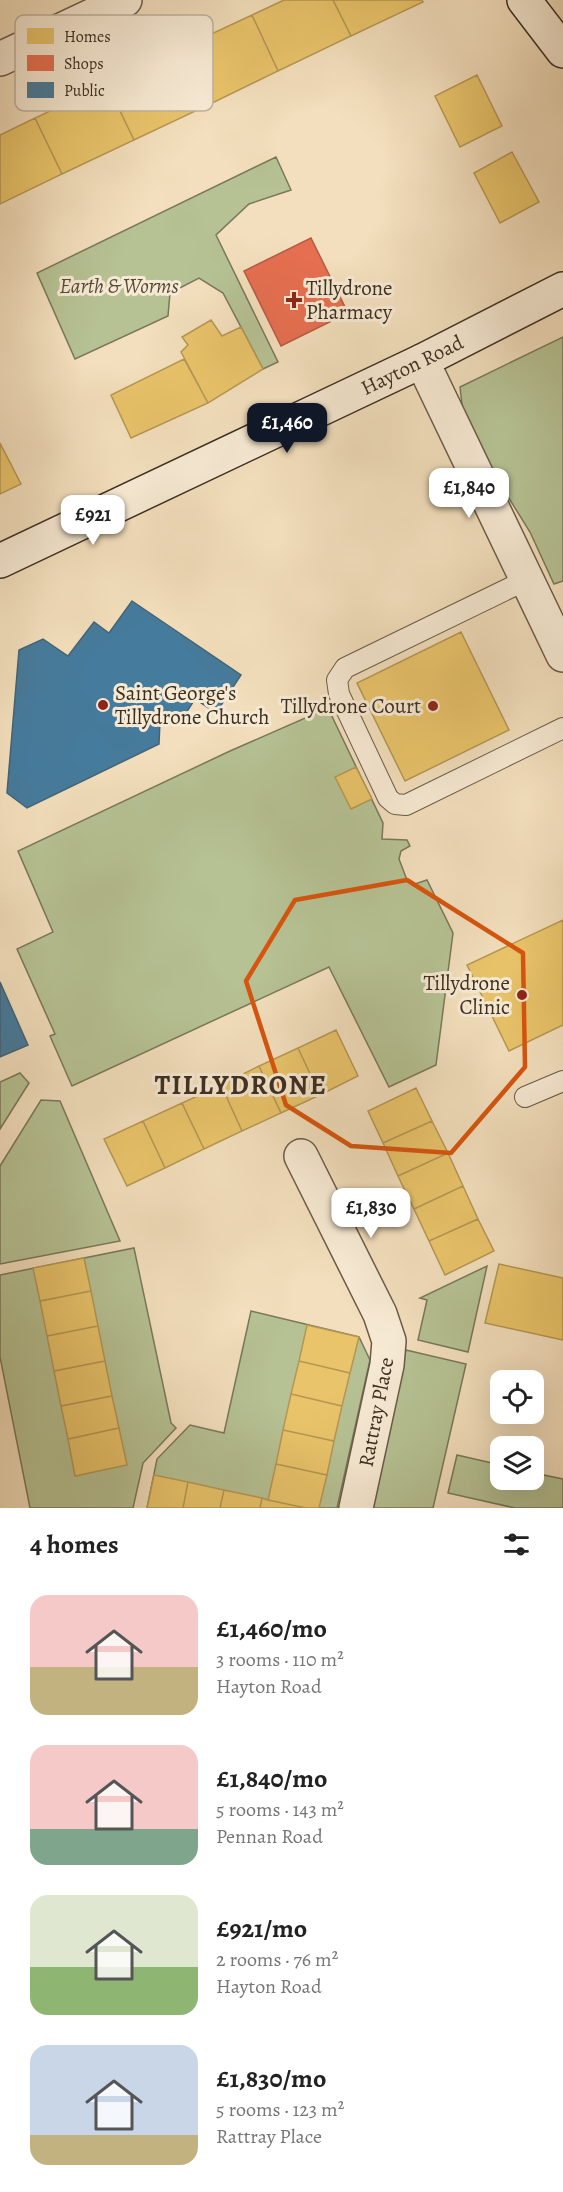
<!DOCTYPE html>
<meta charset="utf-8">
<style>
body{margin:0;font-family:Alegreya,serif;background:#f2f2f2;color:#222;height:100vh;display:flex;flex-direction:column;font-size:22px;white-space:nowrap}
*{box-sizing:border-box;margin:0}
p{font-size:20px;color:#767676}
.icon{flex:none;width:33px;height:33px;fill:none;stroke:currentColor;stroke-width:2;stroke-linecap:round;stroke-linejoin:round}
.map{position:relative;height:1508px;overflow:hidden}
.details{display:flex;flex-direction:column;background:#fff;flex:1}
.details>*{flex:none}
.tools{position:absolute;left:490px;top:1370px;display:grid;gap:12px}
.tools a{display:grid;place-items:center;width:54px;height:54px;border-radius:12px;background:#fff;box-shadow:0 6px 24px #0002;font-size:30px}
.price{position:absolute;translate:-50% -51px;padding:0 14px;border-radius:12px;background:#fff;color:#222;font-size:20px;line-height:39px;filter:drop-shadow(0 2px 3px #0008)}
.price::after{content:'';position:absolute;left:50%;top:36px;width:18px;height:14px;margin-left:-9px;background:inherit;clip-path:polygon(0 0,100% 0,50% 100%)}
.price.active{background:#111827;color:#fff}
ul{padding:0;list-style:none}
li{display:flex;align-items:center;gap:18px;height:150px;padding:0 30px}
li span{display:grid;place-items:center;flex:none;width:168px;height:120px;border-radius:18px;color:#555}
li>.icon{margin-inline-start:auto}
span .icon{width:72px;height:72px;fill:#fffc;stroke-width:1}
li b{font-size:26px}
h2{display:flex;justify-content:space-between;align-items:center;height:72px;padding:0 30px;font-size:26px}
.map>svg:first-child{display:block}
.green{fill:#b6c294;stroke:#79785a;stroke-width:1.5}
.homes{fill:#e9c46a;stroke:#b59754;stroke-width:1.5}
.shops{fill:#e76f51;stroke:#b45c43;stroke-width:1.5}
.public{fill:#457b9d;stroke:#426478;stroke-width:1.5}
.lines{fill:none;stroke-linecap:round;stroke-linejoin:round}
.lane-casing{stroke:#6a5b48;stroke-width:22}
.street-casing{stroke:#6a5b48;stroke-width:36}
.secondary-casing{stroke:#3c2f21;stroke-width:36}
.lane{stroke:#f7ead4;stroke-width:20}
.street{stroke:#f7ead4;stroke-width:33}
.secondary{stroke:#f7ead4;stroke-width:33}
.marked{fill:none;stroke:#d7550e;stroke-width:4.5;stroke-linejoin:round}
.poi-dot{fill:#8f2418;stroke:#f7ead4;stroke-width:2}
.labels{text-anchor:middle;stroke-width:6;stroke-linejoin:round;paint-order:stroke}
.park-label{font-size:21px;font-style:italic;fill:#544c38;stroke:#f7ead4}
.poi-label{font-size:21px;fill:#3c2f21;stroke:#f7ead4;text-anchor:start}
.street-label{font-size:21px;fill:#3c2f21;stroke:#f7ead4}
.district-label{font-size:27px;font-weight:bold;letter-spacing:1.5px;fill:#3c2f21;stroke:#f7ead4}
.key{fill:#f7ead4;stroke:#bfb29e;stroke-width:1.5}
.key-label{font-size:16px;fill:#3c2f21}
</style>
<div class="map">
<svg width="563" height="1508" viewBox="0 0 563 1508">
<rect width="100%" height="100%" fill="#f3dfbd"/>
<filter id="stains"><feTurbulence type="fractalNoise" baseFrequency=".00333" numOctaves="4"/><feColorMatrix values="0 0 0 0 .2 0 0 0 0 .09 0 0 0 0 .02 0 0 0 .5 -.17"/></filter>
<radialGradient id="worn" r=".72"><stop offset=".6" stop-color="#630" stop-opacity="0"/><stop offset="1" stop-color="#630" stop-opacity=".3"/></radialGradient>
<path class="green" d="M276 157 291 190 249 204 216 235 278 362 263 369 223 293 199 278 170 293 168 316 75 359 37 273Z
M563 337V581L554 584 530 532 492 471 463 413 460 387Z
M328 708 383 823 382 839 407 840 410 846 401 851 399 859 407 880 412 885 427 880 453 933 436 1065 389 1087 329 967 72 1086 50 1036 55 1034 17 949 53 932 18 851 230 751Z
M20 1073 29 1083 0 1129V1082Z
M41 1100 60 1101 120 1241 0 1264V1166Z
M134 1248 170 1418 171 1423 176 1428 143 1463 133 1508H30L0 1357V1275Z
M487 1266 468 1352 418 1340 427 1300 420 1298Z
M251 1311 359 1337 370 1360 337 1508H147L157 1459 190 1425 224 1433Z
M406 1350 466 1364 433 1508H371Z
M457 1455 501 1465V1479H534V1473L563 1479V1508H515L448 1493Z"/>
<path class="homes" d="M284 0H333L351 36 278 71 252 15Z
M333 0H422L423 2 351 36Z
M252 15 278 71 206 106 179 49Z
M179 49 206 106 134 140 107 84Z
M477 75 502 126 460 147 435 96Z
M107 84 134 140 62 174 35 118Z
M35 118 62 174 0 204V135Z
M512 152 539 202 500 223 474 173Z
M211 320 222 336 241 327 263 369 208 403 181 352 188 345 182 337Z
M184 359 208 403 131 438 111 395Z
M0 443 21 484 0 494Z
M461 632 509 730 405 781 357 683Z
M356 767 372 799 351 809 335 777Z
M563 920V1025L509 1051 467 965Z
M336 1030 358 1076 320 1095 298 1048Z
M298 1048 320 1095 281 1113 259 1066Z
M259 1066 281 1113 242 1131 221 1085Z
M221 1085 242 1131 204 1149 182 1103Z
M416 1088 432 1121 383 1143 368 1111Z
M182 1103 204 1149 165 1168 143 1121Z
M143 1121 165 1168 127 1186 104 1139Z
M432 1121 448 1153 398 1176 383 1143Z
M448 1153 463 1186 414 1209 398 1176Z
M463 1186 478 1219 429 1241 414 1209Z
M478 1219 494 1251 445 1275 429 1241Z
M84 1258 91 1291 40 1301 33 1268Z
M499 1264 563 1278V1340L485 1323Z
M91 1291 98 1326 47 1336 40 1301Z
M307 1325 359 1337 350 1373 299 1361Z
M98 1326 105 1361 54 1371 47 1336Z
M105 1361 112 1396 61 1406 54 1371Z
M299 1361 350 1373 342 1406 291 1394Z
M291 1394 342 1406 334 1441 283 1430Z
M112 1396 119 1428 68 1439 61 1406Z
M119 1428 127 1465 75 1476 68 1439Z
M283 1430 334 1441 327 1475 276 1464Z
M276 1464 327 1475 319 1508H306L268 1500Z
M154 1475 188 1482 183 1508H147Z
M188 1482 224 1490 220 1508H183Z
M224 1490 262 1498 260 1508H220Z
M262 1498 268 1500 306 1508H260Z"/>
<path class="shops" d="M311 238 348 313 281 346 244 271Z"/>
<path class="public" d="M132 601 241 675 216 713 195 699 179 724 161 711 157 719 160 721 159 744 27 808 7 793 19 650 43 639 68 656 94 622 109 633Z
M0 982 28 1045 0 1057Z"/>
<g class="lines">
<g class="lane-casing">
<path id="lane" d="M526 580 345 668 337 680 339 694 388 798 395 804 406 805 563 728
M525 1097 563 1081"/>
</g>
<g class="street-casing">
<path id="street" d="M0 59 125 0
M422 361 563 655
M301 1156 380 1314 389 1341 387 1365 356 1508"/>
</g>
<g class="secondary-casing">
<path id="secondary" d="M524 0 563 51
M0 561 422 361 563 289"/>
</g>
<use href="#lane" class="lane"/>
<use href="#street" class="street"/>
<use href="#secondary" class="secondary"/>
</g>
<path class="marked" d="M407 880 523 953 525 1067 451 1153 351 1146 286 1105 246 981 295 900Z"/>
<g class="poi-dot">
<path d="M291 291h6v6h6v6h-6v6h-6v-6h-6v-6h6z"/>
<circle cx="103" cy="705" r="6"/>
<circle cx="433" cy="706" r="6"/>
<circle cx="522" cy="995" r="6"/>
</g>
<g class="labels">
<g class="park-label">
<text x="119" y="293">Earth &amp; Worms</text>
</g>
<g class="poi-label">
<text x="306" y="295">Tillydrone<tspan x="306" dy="24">Pharmacy</tspan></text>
<text x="115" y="700">Saint George's<tspan x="115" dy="24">Tillydrone Church</tspan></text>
<text x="421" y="713" text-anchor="end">Tillydrone Court</text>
<text x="510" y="990" text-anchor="end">Tillydrone<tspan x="510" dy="24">Clinic</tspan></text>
</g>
<g class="street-label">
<text transform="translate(412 365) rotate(-26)" y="7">Hayton Road</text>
<text transform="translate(376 1412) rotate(-79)" y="7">Rattray Place</text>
</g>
<g class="district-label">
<text x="241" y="1094">TILLYDRONE</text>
</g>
</g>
<rect x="15" y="15" width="198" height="96" rx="9" class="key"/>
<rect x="27" y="28" width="27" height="16" fill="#e9c46a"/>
<rect x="27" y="55" width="27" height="16" fill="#e76f51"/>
<rect x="27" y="82" width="27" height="16" fill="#457b9d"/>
<g class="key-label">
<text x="64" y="42">Homes</text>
<text x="64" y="69">Shops</text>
<text x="64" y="96">Public</text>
</g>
<rect width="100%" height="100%" filter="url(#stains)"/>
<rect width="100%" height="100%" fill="url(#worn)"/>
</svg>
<div class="tools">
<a><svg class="icon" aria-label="locate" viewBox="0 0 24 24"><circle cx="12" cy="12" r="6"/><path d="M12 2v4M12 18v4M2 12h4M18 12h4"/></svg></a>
<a><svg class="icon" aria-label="layers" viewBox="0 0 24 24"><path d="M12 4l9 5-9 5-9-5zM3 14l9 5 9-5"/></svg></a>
</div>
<b class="price active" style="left:287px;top:454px">£1,460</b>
<b class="price" style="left:469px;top:519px">£1,840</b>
<b class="price" style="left:93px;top:546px">£921</b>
<b class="price" style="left:371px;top:1239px">£1,830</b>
</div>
<section class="details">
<h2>4 homes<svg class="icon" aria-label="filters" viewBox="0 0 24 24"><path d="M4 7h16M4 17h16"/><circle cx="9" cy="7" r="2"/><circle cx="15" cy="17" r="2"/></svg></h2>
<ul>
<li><span style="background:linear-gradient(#f6c9c9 60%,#c2b280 0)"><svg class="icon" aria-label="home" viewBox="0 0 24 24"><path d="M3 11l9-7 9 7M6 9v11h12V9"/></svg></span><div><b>£1,460/mo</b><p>3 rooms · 110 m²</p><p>Hayton Road</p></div></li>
<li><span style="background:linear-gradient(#f6c9c9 70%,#7fa58c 0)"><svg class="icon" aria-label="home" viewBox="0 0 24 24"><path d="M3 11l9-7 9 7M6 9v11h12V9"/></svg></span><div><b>£1,840/mo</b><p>5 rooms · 143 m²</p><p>Pennan Road</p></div></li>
<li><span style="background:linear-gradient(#dfe7d0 60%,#8fb573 0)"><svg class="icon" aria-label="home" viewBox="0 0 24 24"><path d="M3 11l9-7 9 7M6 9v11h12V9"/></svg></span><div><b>£921/mo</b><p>2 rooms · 76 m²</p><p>Hayton Road</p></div></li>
<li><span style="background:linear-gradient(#c9d6e8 75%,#c2b280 0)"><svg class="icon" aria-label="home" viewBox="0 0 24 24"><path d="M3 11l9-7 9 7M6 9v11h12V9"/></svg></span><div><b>£1,830/mo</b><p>5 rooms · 123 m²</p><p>Rattray Place</p></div></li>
</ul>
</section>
